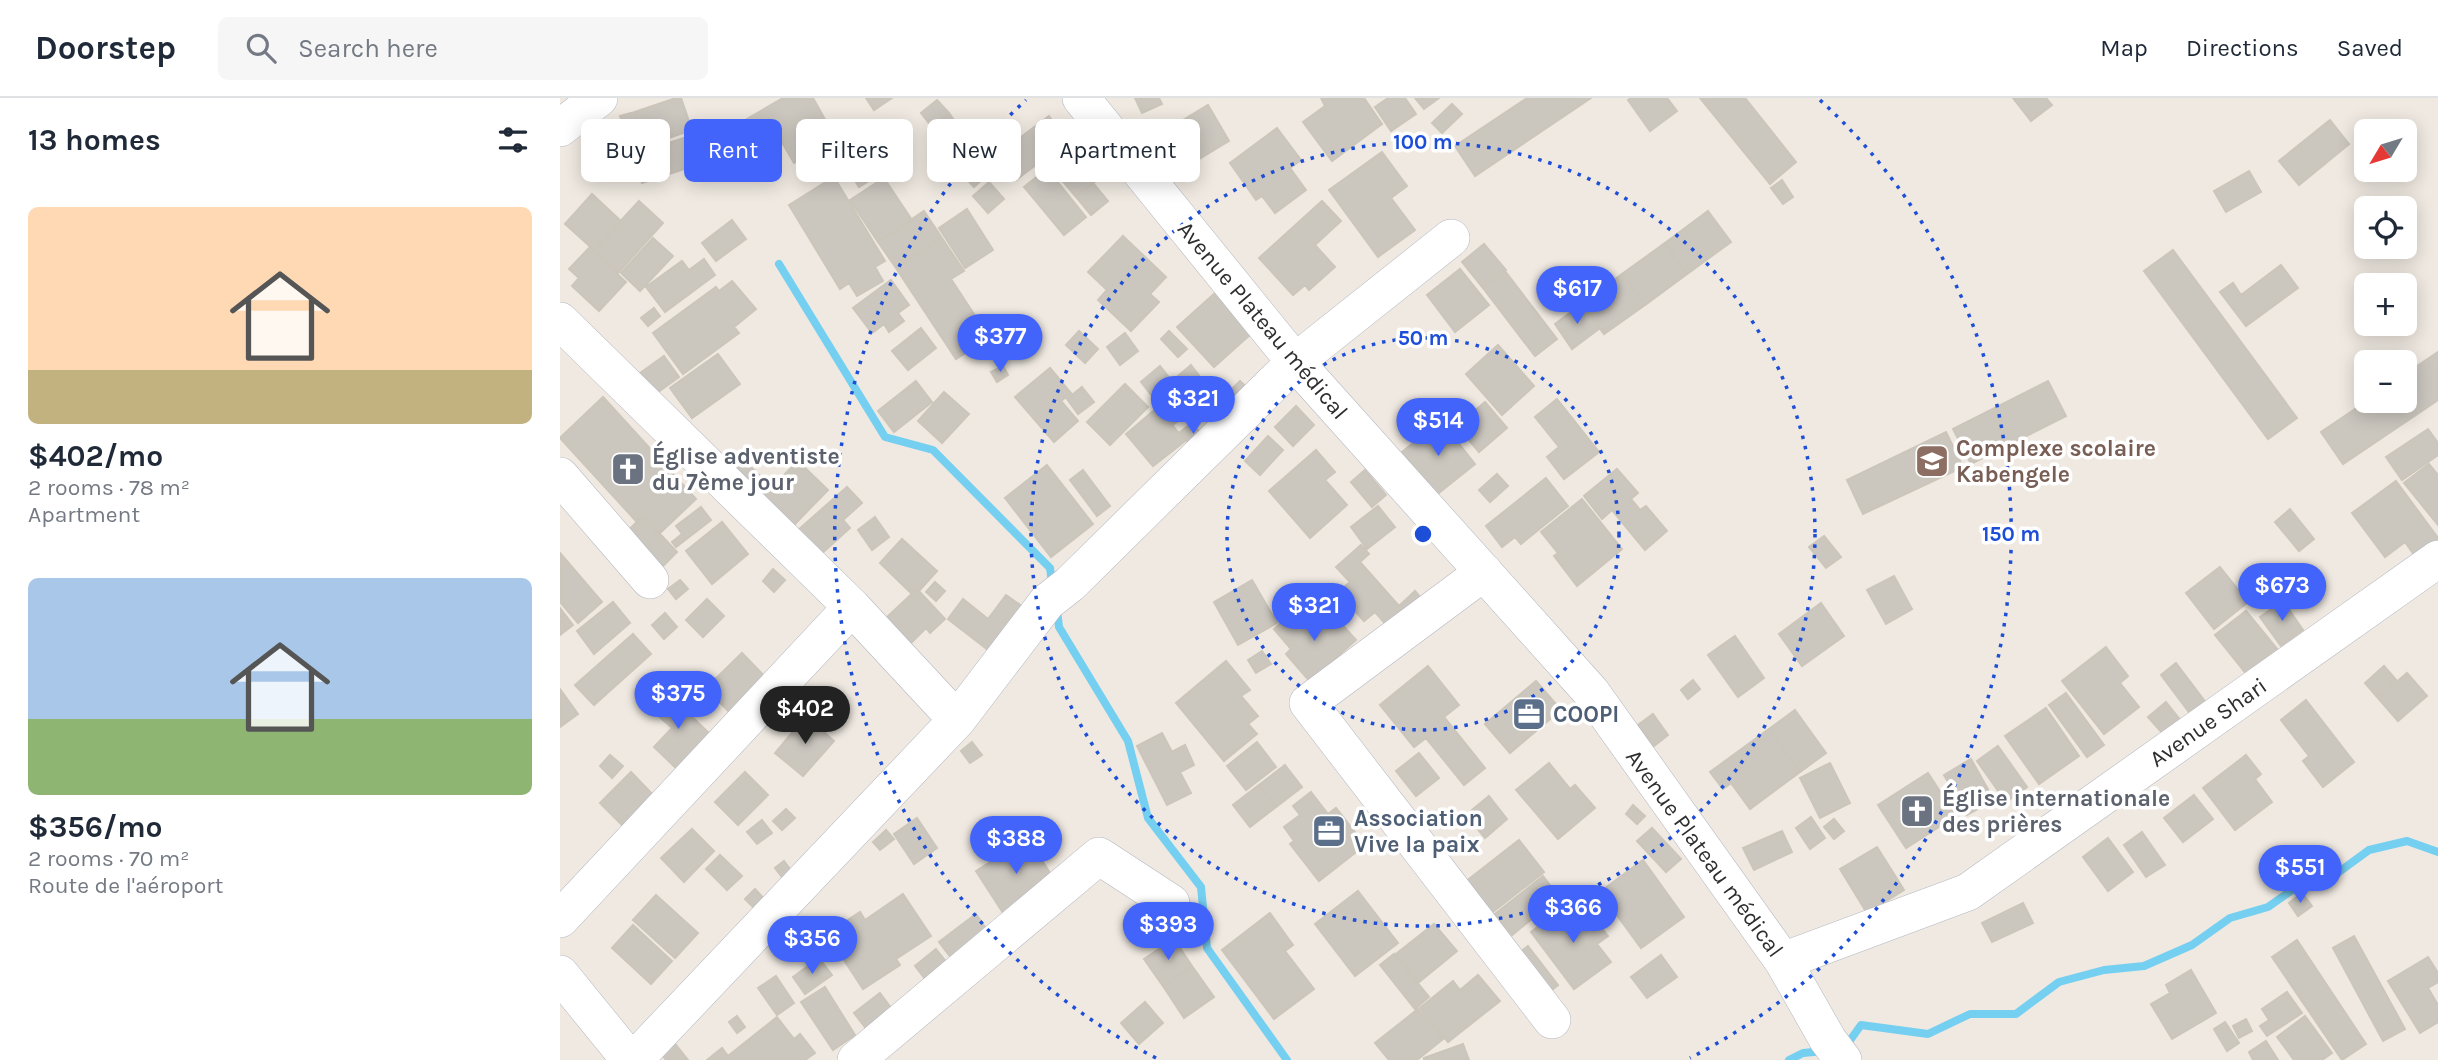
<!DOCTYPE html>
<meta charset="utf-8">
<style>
body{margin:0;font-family:Karla,sans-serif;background:#f6f6f7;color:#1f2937;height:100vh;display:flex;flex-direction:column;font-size:26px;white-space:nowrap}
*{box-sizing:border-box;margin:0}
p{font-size:23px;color:#747a83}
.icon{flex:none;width:38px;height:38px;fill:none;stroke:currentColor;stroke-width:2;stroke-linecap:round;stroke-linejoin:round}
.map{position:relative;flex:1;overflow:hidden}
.details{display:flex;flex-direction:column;background:#fff;width:560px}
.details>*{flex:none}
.top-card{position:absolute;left:21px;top:21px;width:665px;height:63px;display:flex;gap:14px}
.needle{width:46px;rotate:232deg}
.buttons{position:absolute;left:1794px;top:21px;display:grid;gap:14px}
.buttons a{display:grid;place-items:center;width:63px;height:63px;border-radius:10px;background:#fff;box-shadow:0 4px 18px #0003;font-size:35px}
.price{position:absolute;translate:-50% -60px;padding:0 16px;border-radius:24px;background:#4264fb;color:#fff;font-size:23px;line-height:46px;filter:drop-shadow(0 2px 4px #0008)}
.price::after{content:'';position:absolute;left:50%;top:42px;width:21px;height:16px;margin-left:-10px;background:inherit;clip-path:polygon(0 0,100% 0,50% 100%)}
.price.current{background:#222;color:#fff}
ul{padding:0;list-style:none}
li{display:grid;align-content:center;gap:14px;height:371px;padding:0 28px}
li span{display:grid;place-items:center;height:217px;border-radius:10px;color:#555}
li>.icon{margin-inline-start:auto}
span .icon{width:126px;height:126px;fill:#fffc;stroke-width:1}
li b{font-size:30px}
h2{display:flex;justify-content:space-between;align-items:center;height:84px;padding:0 28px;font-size:30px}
.pill{padding:0 24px;border-radius:10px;background:#fff;box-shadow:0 4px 18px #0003;font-size:24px;line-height:63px}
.pill.current{background:#4264fb;color:#fff}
header{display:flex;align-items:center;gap:42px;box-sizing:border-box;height:98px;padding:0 35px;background:#fff;border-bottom:2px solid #e0e1e3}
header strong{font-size:33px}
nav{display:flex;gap:38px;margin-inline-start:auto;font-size:24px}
.search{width:490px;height:63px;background:#f6f6f7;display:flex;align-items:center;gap:18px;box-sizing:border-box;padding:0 24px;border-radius:10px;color:#747a83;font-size:26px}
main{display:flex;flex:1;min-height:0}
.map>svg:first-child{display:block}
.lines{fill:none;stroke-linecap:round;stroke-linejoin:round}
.stream{stroke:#75cff0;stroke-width:8}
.building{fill:#cbc7bf;stroke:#cbc5ba;stroke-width:2}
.minor-casing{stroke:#b4b7c1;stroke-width:38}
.minor{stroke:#fff;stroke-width:37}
.ring{fill:none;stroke:#1d4ed8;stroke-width:3.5;stroke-dasharray:3.5 7}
.labels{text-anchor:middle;stroke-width:7;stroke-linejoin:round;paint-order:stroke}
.street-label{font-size:23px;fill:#2e2e2e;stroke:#fff}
.education-label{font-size:23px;font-weight:bold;fill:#785e54;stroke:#fff;text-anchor:start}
.worship-label{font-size:23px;font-weight:bold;fill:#5b616d;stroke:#fff;text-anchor:start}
.service-label{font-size:23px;font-weight:bold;fill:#4e5e75;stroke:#fff;text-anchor:start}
.centre{fill:#1d4ed8;stroke:#fff;stroke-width:3.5}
.ring-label{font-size:21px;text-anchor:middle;font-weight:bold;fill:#1d4ed8;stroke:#fff;stroke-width:7;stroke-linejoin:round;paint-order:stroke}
</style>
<header>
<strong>Doorstep</strong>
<div class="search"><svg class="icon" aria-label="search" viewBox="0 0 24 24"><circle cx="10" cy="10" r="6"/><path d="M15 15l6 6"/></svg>Search here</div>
<nav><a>Map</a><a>Directions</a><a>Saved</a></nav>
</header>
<main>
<section class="details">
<h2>13 homes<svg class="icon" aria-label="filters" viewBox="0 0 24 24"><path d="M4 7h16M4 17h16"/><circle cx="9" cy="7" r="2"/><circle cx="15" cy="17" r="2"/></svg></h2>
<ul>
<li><span style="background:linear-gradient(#ffd9b3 75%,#c2b280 0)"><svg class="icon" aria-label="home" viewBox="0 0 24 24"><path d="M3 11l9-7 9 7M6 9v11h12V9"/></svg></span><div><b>$402/mo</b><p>2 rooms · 78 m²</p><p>Apartment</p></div></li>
<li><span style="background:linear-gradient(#a9c7e8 65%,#8fb573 0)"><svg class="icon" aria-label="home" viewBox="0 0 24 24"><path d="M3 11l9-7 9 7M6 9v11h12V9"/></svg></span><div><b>$356/mo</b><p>2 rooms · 70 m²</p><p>Route de l'aéroport</p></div></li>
</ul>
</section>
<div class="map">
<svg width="1878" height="962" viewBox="0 0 1878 962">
<rect width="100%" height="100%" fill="#efe9e1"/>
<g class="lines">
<path class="stream" d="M219 166 325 339 373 352 490 470 492 485
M497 512 499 529 568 643 588 720 641 789 647 850 727 962
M1286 948 1301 927 1368 936 1410 916H1456L1499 884 1544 872 1584 868 1632 847 1670 820 1708 809 1739 787 1772 779 1809 752 1847 743 1878 754
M1229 962 1243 955 1264 953"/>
</g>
<path class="building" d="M116 0H121L132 32 86 48 75 14Z
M223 0H253L276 41 234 65 220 41 197 55 180 25Z
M306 0H332L314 12Z
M575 0H599L602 6 582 15Z
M804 0 822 26 772 63 743 24 765 8 761 0Z
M828 0H845L856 16 831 33 815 9Z
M855 0H879L864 11Z
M967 0H1031L915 78 895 48Z
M1071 0H1107L1117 13 1090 33 1068 2Z
M1140 0H1185L1236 64 1210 86Z
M1453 0H1486L1492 7 1471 23Z
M377 2 389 15 372 29 361 15Z
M892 6 902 16 882 35 872 25Z
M648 7 669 43 639 61 618 25Z
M75 14 86 48 72 52 60 18Z
M389 15 394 22 381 33 376 26Z
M489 18 507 43 456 82 437 57Z
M1770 22 1789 46 1739 87 1719 63Z
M400 26 438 67 414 89 376 48Z
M717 30 741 62 730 70 746 92 715 115 702 98 696 102 670 65Z
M133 37 142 65 82 85 72 57Z
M318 42 334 67 299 89 283 63Z
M518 48 542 78 516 99 491 69Z
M822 54 847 88 831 100 855 132 818 159 769 92Z
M487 71 526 119 504 137 464 89Z
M1689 73 1701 94 1666 114 1654 93Z
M274 79 325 163 315 169 323 183 297 198 289 185 280 191 229 107Z
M324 80 352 122 318 144 290 102Z
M1222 82 1233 99 1223 106 1211 90Z
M429 84 444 101 428 115 413 98Z
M533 85 548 103 531 117 516 99Z
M32 96 61 123 34 152 5 126Z
M79 103 103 125 58 175 34 152Z
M762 103 781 123 755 147 775 169 749 192 745 187 733 197 699 160Z
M407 111 433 152 405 170 379 130Z
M364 113 382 140 336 170 318 144Z
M1148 113 1171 144 1127 176 1105 145Z
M172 122 186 141 156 163 142 145Z
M563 138 606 179 590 196 599 204 571 233 538 202 547 192 528 174Z
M93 140 113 158 80 193 61 175Z
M382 140 404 173 391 181 429 239 396 261 336 170Z
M1105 145 1127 176 1085 207 1062 176Z
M924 146 946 172 923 190 902 164Z
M29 150 66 184 39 213 12 188 19 180 9 171Z
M1613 152 1737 320 1708 341 1584 173Z
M144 161 155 177 105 214 86 189 122 163 129 172Z
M1721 167 1738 190 1686 228 1660 194 1673 185 1681 197Z
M900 171 929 207 895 234 867 197Z
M945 173 997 241 975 258 923 190Z
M1062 176 1085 207 1044 236 1022 206Z
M331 182 349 207 338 215 344 223 329 234 324 226 312 235 293 210Z
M172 183 196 211 174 229 179 235 123 276 93 235 156 189 159 193Z
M654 196 691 236 654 269 617 229Z
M1022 206 1040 230 1012 251 995 226Z
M94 210 100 218 88 228 81 220Z
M361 230 376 250 348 272 332 253Z
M519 233 538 251 525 265 506 247Z
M609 233 627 251 618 259 601 241Z
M565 235 578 253 560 267 547 249Z
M938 247 974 288 942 317 906 276Z
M1878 254V302L1783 366 1761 334 1807 303H1844V277Z
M158 256 180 286 132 320 110 290Z
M104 258 119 279 91 299 76 278Z
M631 267 653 296 614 326 581 284 600 268 612 283Z
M443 268 448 277 437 284 431 274Z
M490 270 511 295 501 303 518 323 494 344 455 299Z
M356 283 372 304 334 334 318 313Z
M680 283 694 296 681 309 667 296Z
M1488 283 1506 318 1411 366 1393 331Z
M565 286 588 309 550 347 527 324Z
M522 289 534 304 518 316 507 301Z
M384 294 409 316 382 345 358 323Z
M43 299 136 401 99 436 82 418 76 423 0 340Z
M997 301 1039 354 1004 381 987 359 999 349 975 319Z
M925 304 947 330 919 354 897 328Z
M736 308 754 327 733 348 715 329Z
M598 309 625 343 593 368 566 336Z
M881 323 915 366 875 398 842 354Z
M632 325 646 342 634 352 620 334Z
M1868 331 1878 345V357L1842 382 1826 359Z
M1386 334 1403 369 1303 416 1287 382Z
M708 338 723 352 700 377 685 363Z
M756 352 775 374 765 382 787 407 750 440 709 393Z
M181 360 208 385 196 398 169 373Z
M238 363 268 392 232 429 202 399Z
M1869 366 1878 377V427L1844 385Z
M487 367 533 426 491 459 445 400Z
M1057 371 1078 395 1071 401 1080 412 1086 408 1107 433 1085 452 1052 412 1042 421 1024 398Z
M523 372 550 408 537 418 510 382Z
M805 372 826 397 812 409 791 384Z
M937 376 948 388 930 404 919 392Z
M986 380 1008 408 961 446 955 439 942 449 926 428Z
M1836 383 1878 440V461L1864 471 1845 444 1825 459 1792 415Z
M287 389 302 405 283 422 290 430 260 457 238 432Z
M1022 401 1062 451 1017 488 994 458 998 455 981 434Z
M818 408 835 429 807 451 791 429Z
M141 409 151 422 116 449 112 444 122 436 116 428Z
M1730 411 1754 441 1739 453 1715 424Z
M83 418 117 454 88 483 53 447Z
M315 419 329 439 312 452 298 432Z
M162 424 188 456 152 486 126 453Z
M1264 438 1281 459 1266 470 1249 449Z
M342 441 377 473 359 493 357 491 352 496 320 465Z
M801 447 809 456 800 464 839 508 855 493 870 511 837 539 815 514 804 523 778 494 790 484 776 469Z
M0 455 42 504 18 525 0 504Z
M1660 469 1688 504 1654 531 1626 495Z
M213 471 225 482 214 494 203 483Z
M1334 478 1352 511 1326 526 1307 492Z
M120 482 128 491 116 501 108 491Z
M692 482 717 525 678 547 654 504Z
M375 484 385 493 376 503 366 494Z
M357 491 385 521 370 535 366 530 350 546 326 520Z
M446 497 466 511 432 555 388 521 403 501 428 521Z
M147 501 164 518 143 539 126 522Z
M748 501 770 525 776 520 796 542 768 567 778 577 759 594 726 556 731 551 714 531Z
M1723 503 1743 532 1721 548 1700 519Z
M53 504 70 525 34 556 17 533Z
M1261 505 1284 538 1242 568 1219 536Z
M0 510 13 527 0 537Z
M1686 513 1723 558 1692 583 1655 537Z
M105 515 117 529 104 541 92 527Z
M73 536 91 556 34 607 15 587Z
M1175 538 1204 580 1178 599 1148 557Z
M1546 549 1568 578 1560 585 1579 609 1544 636 1502 583Z
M702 553 711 566 696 575 688 562Z
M182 555 210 584 174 619 146 590Z
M666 563 690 592 681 598 698 618 688 626 697 636 664 663 616 605Z
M1616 565 1647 606 1631 617 1601 577Z
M868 568 899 607 884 619 925 670 904 687 866 640 854 649 820 607Z
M1824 568 1837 583 1818 600 1805 585Z
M1847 575 1867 598 1838 623 1818 600Z
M1133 582 1140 591 1128 601 1121 592Z
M976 583 1001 612 950 655 925 626Z
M102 590 153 639 120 674 94 649 112 630 86 607Z
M0 591 18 616 0 629Z
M1506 595 1544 647 1527 659 1489 607Z
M1746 602 1794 664 1763 689 1743 663 1749 658 1721 622Z
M1606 604 1622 624 1605 638 1588 619Z
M1486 610 1519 658 1479 686 1445 638Z
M1235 612 1266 655 1240 674 1209 631Z
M1093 616 1108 637 1094 648 1078 627Z
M246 618 274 643 243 678 215 655Z
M1209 631 1240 674 1190 711 1171 685 1163 691 1150 674Z
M602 635 612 654 625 647 634 667 620 674 631 695 607 707 577 648Z
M412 644 422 657 410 665 401 653Z
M697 644 716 669 686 692 667 668Z
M1438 648 1467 689 1446 704 1417 663Z
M859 655 879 680 856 698 836 673Z
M50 657 63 668 52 680 40 668Z
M1686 657 1701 676 1695 681 1712 704 1675 732 1643 690Z
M1411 661 1434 702 1407 717 1384 677Z
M989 665 1010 691 1015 687 1035 710 998 741 956 692Z
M1270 665 1290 705 1260 720 1240 680Z
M725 667 742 689 716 709 699 687Z
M71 674 97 701 66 731 40 705Z
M185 674 208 697 178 727 155 704Z
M1368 675 1396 718 1346 750 1318 707Z
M699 687 716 709 690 729 673 707Z
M751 694 768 716 776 710 805 747 759 783 730 746 734 743 724 729 740 717 733 708Z
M1634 697 1653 721 1623 744 1604 720Z
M929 698 947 721 925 740 906 717Z
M1073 707 1085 718 1077 726 1066 716Z
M226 711 235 720 222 732 213 723Z
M1251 719 1265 740 1250 751 1236 730Z
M357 720 377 750 354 766 334 736Z
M1274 721 1284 733 1274 741 1264 729Z
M202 722 212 735 197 746 187 734Z
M1092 730 1121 761 1106 774 1077 743Z
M132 731 154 753 124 784 101 760Z
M326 732 334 741 320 752 313 744Z
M1222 733 1232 754 1194 772 1183 750Z
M1582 734 1605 767 1586 779 1564 747Z
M468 740 495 783 443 815 416 773Z
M1548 740 1573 774 1548 793 1523 759Z
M959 742 984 774 920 824 895 792Z
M1317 749 1344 792 1307 815 1280 771Z
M160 757 182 778 167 792 146 771Z
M1083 762 1124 819 1081 850 1040 794Z
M224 763 234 776 225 783 215 770Z
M983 778 999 799 952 837 935 816Z
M195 791 208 805 199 815 185 801Z
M798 793 838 845 795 878 755 826Z
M1742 795 1752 808 1738 818 1729 805Z
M343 796 371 838 336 861 340 867 303 891 267 836 300 814 305 822Z
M96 797 138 835 115 860 73 822Z
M1010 804 1031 831 1038 826 1048 838 1037 846 1051 864 1014 891 971 834Z
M1463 805 1473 825 1432 844 1422 825Z
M710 815 733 847 725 853 754 891 714 921 662 852Z
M416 816 434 842 398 869 379 844Z
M874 826 897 853 859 884 836 856Z
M73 827 112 863 91 886 52 850Z
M236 830 245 840 228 856 219 846Z
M1794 838 1845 931 1823 943 1773 850Z
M614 841 632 868 603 888 584 861Z
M1737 842 1806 946 1782 962 1712 859Z
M968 848 998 887 978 903 948 864Z
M376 851 391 870 369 886 355 868Z
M834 856 869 899 855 911 820 867Z
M1101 857 1117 879 1087 900 1071 879Z
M1868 859 1878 875V884L1868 890 1878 907V924L1860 935 1828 883Z
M259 860 272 877 245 896 233 879Z
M632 868 654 899 624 920 603 888Z
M1631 872 1656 915 1612 941 1591 906 1610 895 1606 887Z
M918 877 940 903 888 944 860 910 893 883 900 892Z
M216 878 234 905 217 917 198 890Z
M265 889 295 937 273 952 241 904Z
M1727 894 1742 915 1707 938 1700 928 1709 922 1702 911Z
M320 895 334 914 308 933 294 915Z
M585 904 603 925 579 946 561 925Z
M858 911 883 941 857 962H829L815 945Z
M177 918 185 929 177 935 169 924Z
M1745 918 1772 955 1762 962H1734L1717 939Z
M217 919 234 941 240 936 255 955 245 962H147L162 950 168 958Z
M1686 921 1692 933 1679 940 1673 928Z
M1665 924 1679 945 1667 953 1654 931Z
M113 943 128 962H106L100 954Z
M1706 943 1718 962H1693L1689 954Z
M903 946 909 962H864V960Z"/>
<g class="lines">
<g class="minor-casing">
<path id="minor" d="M521 0 735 264 1031 594 1223 863 1268 942 1283 962
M0 30 39 0
M0 223 292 509 397 622
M0 378 90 482
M924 474 748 605 992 922
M0 821 292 509
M1223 863 1408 794 1878 461
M0 876 70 962
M74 962 397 622 487 504 510 486 735 264 891 140
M296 962 539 758 611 805"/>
</g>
<use href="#minor" class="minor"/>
</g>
<g class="ring">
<circle cx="863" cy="436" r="196"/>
<circle cx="863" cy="436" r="392"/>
<path d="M596 960A588 588 0 0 1 466 2M1260 2A588 588 0 0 1 1130 960"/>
</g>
<defs>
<g id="school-square" transform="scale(1.75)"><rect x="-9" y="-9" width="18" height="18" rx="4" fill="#8d6e63" stroke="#fff"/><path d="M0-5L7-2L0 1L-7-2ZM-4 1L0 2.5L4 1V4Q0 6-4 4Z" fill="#fff"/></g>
<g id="church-square" transform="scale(1.75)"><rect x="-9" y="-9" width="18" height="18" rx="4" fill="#6b7280" stroke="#fff"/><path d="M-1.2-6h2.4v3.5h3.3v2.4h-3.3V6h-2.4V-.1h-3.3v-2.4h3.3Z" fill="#fff"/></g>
<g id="office-square" transform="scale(1.75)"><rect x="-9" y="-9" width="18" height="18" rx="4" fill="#5c6f8a" stroke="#fff"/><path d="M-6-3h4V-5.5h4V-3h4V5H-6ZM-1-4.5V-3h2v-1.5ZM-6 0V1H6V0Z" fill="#fff"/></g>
</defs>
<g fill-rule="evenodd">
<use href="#school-square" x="1372" y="363"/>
<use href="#church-square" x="68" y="371"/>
<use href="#office-square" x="969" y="616"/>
<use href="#church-square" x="1357" y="713"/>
<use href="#office-square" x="769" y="733"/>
</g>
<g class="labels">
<g class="street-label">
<text transform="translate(703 222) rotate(50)" y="8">Avenue Plateau médical</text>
<text transform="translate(1648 624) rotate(-35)" y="8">Avenue Shari</text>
<text transform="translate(1145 755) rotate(54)" y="8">Avenue Plateau médical</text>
</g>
<g class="education-label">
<text x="1396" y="358">Complexe scolaire<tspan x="1396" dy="26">Kabengele</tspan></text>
</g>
<g class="worship-label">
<text x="92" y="366">Église adventiste<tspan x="92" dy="26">du 7ème jour</tspan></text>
<text x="1382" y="708">Église internationale<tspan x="1382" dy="26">des prières</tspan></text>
</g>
<g class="service-label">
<text x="993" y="624">COOPI</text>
<text x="794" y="728">Association<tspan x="794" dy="26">Vive la paix</tspan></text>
</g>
</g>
<circle cx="863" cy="436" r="10" class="centre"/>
<g class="ring-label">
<text x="863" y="51">100 m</text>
<text x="863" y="247">50 m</text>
<text x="1451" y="443">150 m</text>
</g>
</svg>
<div class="buttons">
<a><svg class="needle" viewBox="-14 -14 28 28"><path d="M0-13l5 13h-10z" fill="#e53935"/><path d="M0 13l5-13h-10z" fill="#747a83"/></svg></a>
<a><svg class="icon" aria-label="locate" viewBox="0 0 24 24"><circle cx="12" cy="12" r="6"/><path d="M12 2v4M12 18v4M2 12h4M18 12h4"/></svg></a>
<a>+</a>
<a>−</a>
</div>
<b class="price" style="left:1017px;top:228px">$617</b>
<b class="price" style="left:440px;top:276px">$377</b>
<b class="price" style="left:633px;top:338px">$321</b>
<b class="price" style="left:878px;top:360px">$514</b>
<b class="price" style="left:1722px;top:525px">$673</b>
<b class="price" style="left:754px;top:545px">$321</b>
<b class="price" style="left:118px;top:633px">$375</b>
<b class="price current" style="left:245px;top:648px">$402</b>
<b class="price" style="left:456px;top:778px">$388</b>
<b class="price" style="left:1740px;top:807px">$551</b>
<b class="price" style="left:1013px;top:847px">$366</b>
<b class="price" style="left:608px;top:864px">$393</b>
<b class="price" style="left:252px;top:878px">$356</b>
<div class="top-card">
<a class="pill">Buy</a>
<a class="pill current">Rent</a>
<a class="pill">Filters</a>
<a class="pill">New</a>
<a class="pill">Apartment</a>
</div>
</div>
</main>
